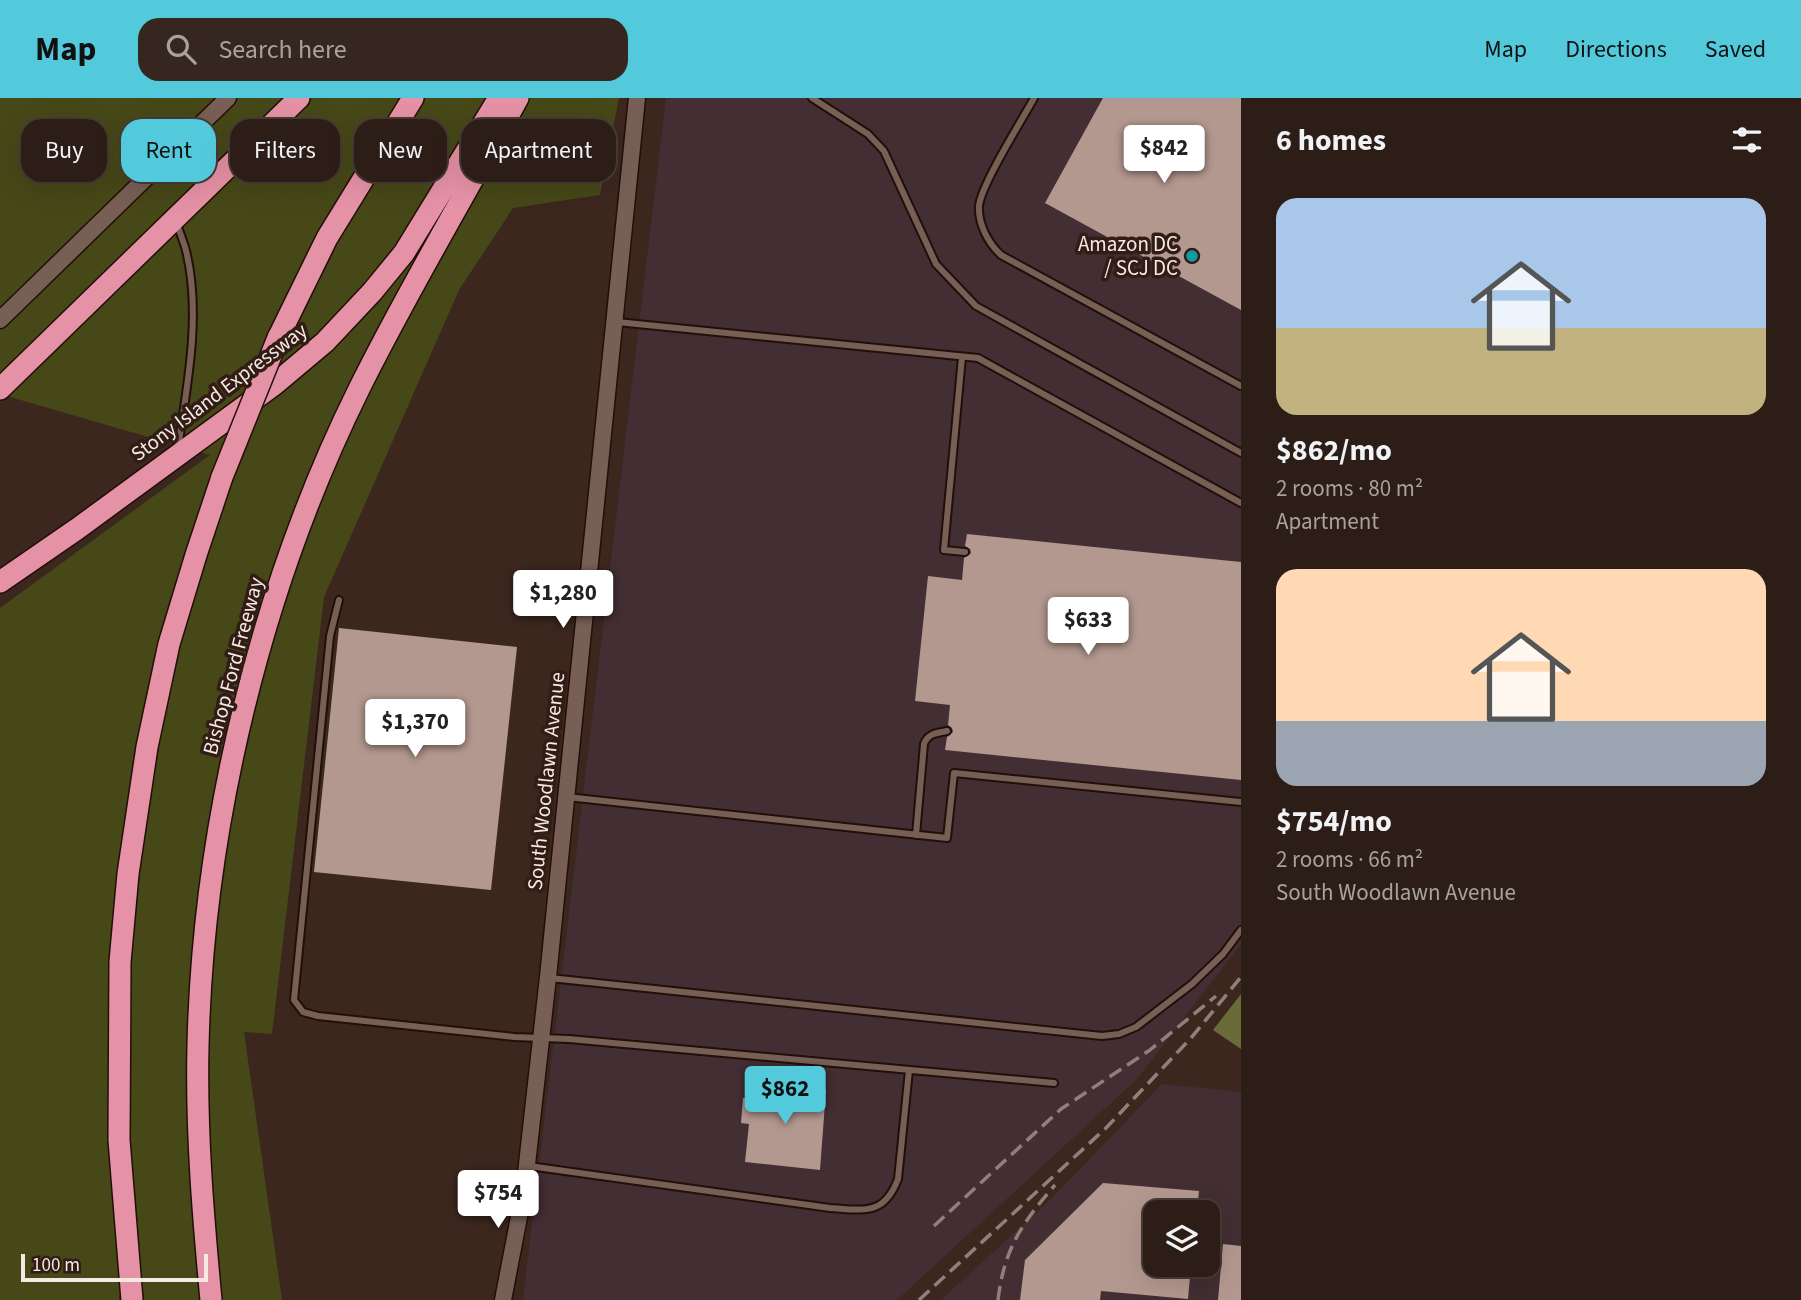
<!DOCTYPE html>
<meta charset="utf-8">
<style>
body{margin:0;font-family:"Source Sans 3",sans-serif;background:#352620;color:#f1f3f6;height:100vh;display:flex;flex-direction:column;font-size:26px;white-space:nowrap}
*{box-sizing:border-box;margin:0}
p{font-size:23px;color:#a7a2a1}
.icon{flex:none;width:38px;height:38px;fill:none;stroke:currentColor;stroke-width:2;stroke-linecap:round;stroke-linejoin:round}
.map{position:relative;flex:1;overflow:hidden}
.sheet{display:flex;flex-direction:column;background:#2d1d17;width:560px}
.sheet>*{flex:none}
.top-card{position:absolute;left:21px;top:21px;width:665px;height:63px;display:flex;gap:14px}
.buttons{position:absolute;left:1143px;top:1102px;display:grid;gap:14px}
.buttons a{display:grid;place-items:center;width:77px;height:77px;border-radius:14px;background:#2d1d17;box-shadow:0 7px 28px #0002,0 0 0 2px #483b36;font-size:35px}
.scale{position:absolute;left:21px;bottom:18px;width:187px;box-sizing:border-box;padding-left:7px;border:4px solid #f6e8e2;border-top:0;font-size:19px;line-height:24px;white-space:nowrap;color:#f6e8e2;-webkit-text-stroke:5px #321d16;paint-order:stroke}
.price{position:absolute;translate:-50% -60px;padding:0 16px;border-radius:7px;background:#fff;color:#222;font-size:23px;line-height:46px;filter:drop-shadow(0 2px 4px #0008)}
.price::after{content:'';position:absolute;left:50%;top:42px;width:21px;height:16px;margin-left:-10px;background:inherit;clip-path:polygon(0 0,100% 0,50% 100%)}
.price.current{background:#53cadc;color:#111}
ul{padding:0;list-style:none}
li{display:grid;align-content:center;gap:14px;height:371px;padding:0 35px}
li span{display:grid;place-items:center;height:217px;border-radius:21px;color:#555}
li>.icon{margin-inline-start:auto}
span .icon{width:126px;height:126px;fill:#fffc;stroke-width:1}
li b{font-size:30px}
h2{display:flex;justify-content:space-between;align-items:center;height:84px;padding:0 35px;font-size:30px}
.tag{padding:0 24px;border-radius:21px;background:#2d1d17;box-shadow:0 7px 28px #0002,0 0 0 2px #483b36;font-size:24px;line-height:63px}
.tag.current{background:#53cadc;color:#111}
header{display:flex;align-items:center;gap:42px;box-sizing:border-box;height:98px;padding:0 35px;background:#53cadc;color:#111}
header strong{font-size:33px}
nav{display:flex;gap:38px;margin-inline-start:auto;font-size:24px}
.search{width:490px;height:63px;background:#352620;display:flex;align-items:center;gap:18px;box-sizing:border-box;padding:0 24px;border-radius:21px;color:#a7a2a1;font-size:26px}
main{display:flex;flex:1;min-height:0}
.map>svg:first-child{display:block}
.industrial{fill:#422e33;fill-rule:evenodd}
.green{fill:#474818}
.forest{fill:#696b38}
.building{fill:#b3988f}
.lines{fill:none;stroke-linecap:round;stroke-linejoin:round}
.service-casing{stroke:#220f08;stroke-width:10}
.tertiary-casing{stroke:#220f08;stroke-width:19}
.motorway-casing{stroke:#220f08;stroke-width:24}
.service{stroke:#775f56;stroke-width:6}
.tertiary{stroke:#775f56;stroke-width:16}
.motorway{stroke:#e692a6;stroke-width:21}
.rail{stroke:#918079;stroke-width:3.5;stroke-dasharray:14 7;stroke-linecap:butt}
.motorway-bridge-casing{stroke:#220f08;stroke-width:24;stroke-linecap:butt}
.motorway-bridge{stroke:#e692a6;stroke-width:21}
.culture-dot{fill:#0f9aa8;stroke:#321d16;stroke-width:2.5}
.labels{text-anchor:middle;stroke-width:7;stroke-linejoin:round;paint-order:stroke}
.poi-label{font-size:21px;fill:#f6e8e2;stroke:#321d16;text-anchor:end}
.street-label{font-size:21px;fill:#f6e8e2;stroke:#321d16}
</style>
<header>
<strong>Map</strong>
<div class="search"><svg class="icon" aria-label="search" viewBox="0 0 24 24"><circle cx="10" cy="10" r="6"/><path d="M15 15l6 6"/></svg>Search here</div>
<nav><a>Map</a><a>Directions</a><a>Saved</a></nav>
</header>
<main>
<div class="map">
<svg width="1241" height="1202" viewBox="0 0 1241 1202">
<rect width="100%" height="100%" fill="#3c271f"/>
<path class="industrial" d="M666 0H1241V846L1137 981 897 1202H523Z
M1162 986 1241 994V1202H941L1050 1102ZM1155 1115H1208V1167H1155Z"/>
<path class="green" d="M0 0H619L600 97 513 110 459 192 324 499 272 936 244 934 282 1202H146L119 1198V1202H0V510L210 357 0 296Z"/>
<path class="forest" d="M1241 896V951L1213 932Z"/>
<path class="building" d="M1103 0H1241V212L1045 105Z
M967 436 1241 464V682L945 652 947 639 953 634 952 630 948 627 950 607 915 603 928 478 962 482 964 460 971 455 970 451 965 448Z
M339 530 517 549 491 792 314 774Z
M753 985 826 992 820 1072 745 1064 749 1026 741 1025 743 1000H751Z
M1103 1085 1199 1093 1197 1115H1155V1167H1191L1188 1201 1101 1193 1100 1202H1020L1025 1162Z
M1223 1146 1241 1148V1202H1218Z"/>
<g class="lines">
<g class="service-casing">
<path id="service" d="M812 0 868 36 884 53 936 166 976 208 1241 355
M1034 0C1022 22 981 87 979 108 978 126 988 145 1001 157L1241 288
M177 126C180 136 185 146 187 157 201 219 187 288 178 350
M617 224 978 260 1241 405
M962 259 944 452 965 454
M339 502 330 538 294 902 303 914 318 918 514 939 569 941 1054 985
M567 699 947 740 954 675 1241 704
M916 737 924 646C928 635 937 635 947 633
M550 880 1102 938 1119 936 1136 929 1192 886 1223 856 1241 832
M529 1068 830 1110C864 1112 884 1118 898 1081L909 972"/>
</g>
<g class="tertiary-casing">
<path id="tertiary" d="M0 222 228 0
M503 1202 524 1093 548 879 637 0"/>
</g>
<g class="motorway-casing">
<path id="motorway" d="M278 240 327 140 413 0
M0 291 299 0
M0 484 77 431 275 286 325 244 372 194 404 155 499 0
M132 1202 119 1042 120 864 128 776 147 649 169 546 196 457 222 379
M211 1202C203 1117 196 1033 198 948 203 727 261 489 359 291 408 192 465 97 518 0"/>
</g>
<use href="#service" class="service"/>
<use href="#tertiary" class="tertiary"/>
<use href="#motorway" class="motorway"/>
<path class="rail" d="M934 1128 1061 1011 1150 952 1216 898
M919 1202 1106 1030 1191 940 1241 879
M998 1202C1004 1151 1022 1125 1055 1087"/>
<g class="motorway-bridge-casing">
<path id="motorway-bridge" d="M222 379 278 240"/>
</g>
<use href="#motorway-bridge" class="motorway-bridge"/>
</g>
<circle class="culture-dot" cx="1192" cy="158" r="7"/>
<g class="labels">
<g class="poi-label">
<text x="1178" y="153">Amazon DC<tspan x="1178" dy="24">/ SCJ DC</tspan></text>
</g>
<g class="street-label">
<text transform="translate(219 294) rotate(-37)" y="7">Stony Island Expressway</text>
<text transform="translate(233 568) rotate(-75)" y="7">Bishop Ford Freeway</text>
<text transform="translate(546 683) rotate(-84)" y="7">South Woodlawn Avenue</text>
</g>
</g>
</svg>
<div class="buttons">
<a><svg class="icon" aria-label="layers" viewBox="0 0 24 24"><path d="M12 4l9 5-9 5-9-5zM3 14l9 5 9-5"/></svg></a>
</div>
<div class="scale">100 m</div>
<b class="price" style="left:1164px;top:87px">$842</b>
<b class="price" style="left:563px;top:532px">$1,280</b>
<b class="price" style="left:1088px;top:559px">$633</b>
<b class="price" style="left:415px;top:661px">$1,370</b>
<b class="price current" style="left:785px;top:1028px">$862</b>
<b class="price" style="left:498px;top:1132px">$754</b>
<div class="top-card">
<a class="tag">Buy</a>
<a class="tag current">Rent</a>
<a class="tag">Filters</a>
<a class="tag">New</a>
<a class="tag">Apartment</a>
</div>
</div>
<section class="sheet">
<h2>6 homes<svg class="icon" aria-label="filters" viewBox="0 0 24 24"><path d="M4 7h16M4 17h16"/><circle cx="9" cy="7" r="2"/><circle cx="15" cy="17" r="2"/></svg></h2>
<ul>
<li><span style="background:linear-gradient(#a9c7e8 60%,#c2b280 0)"><svg class="icon" aria-label="home" viewBox="0 0 24 24"><path d="M3 11l9-7 9 7M6 9v11h12V9"/></svg></span><div><b>$862/mo</b><p>2 rooms · 80 m²</p><p>Apartment</p></div></li>
<li><span style="background:linear-gradient(#ffd9b3 70%,#9aa5b1 0)"><svg class="icon" aria-label="home" viewBox="0 0 24 24"><path d="M3 11l9-7 9 7M6 9v11h12V9"/></svg></span><div><b>$754/mo</b><p>2 rooms · 66 m²</p><p>South Woodlawn Avenue</p></div></li>
</ul>
</section>
</main>
